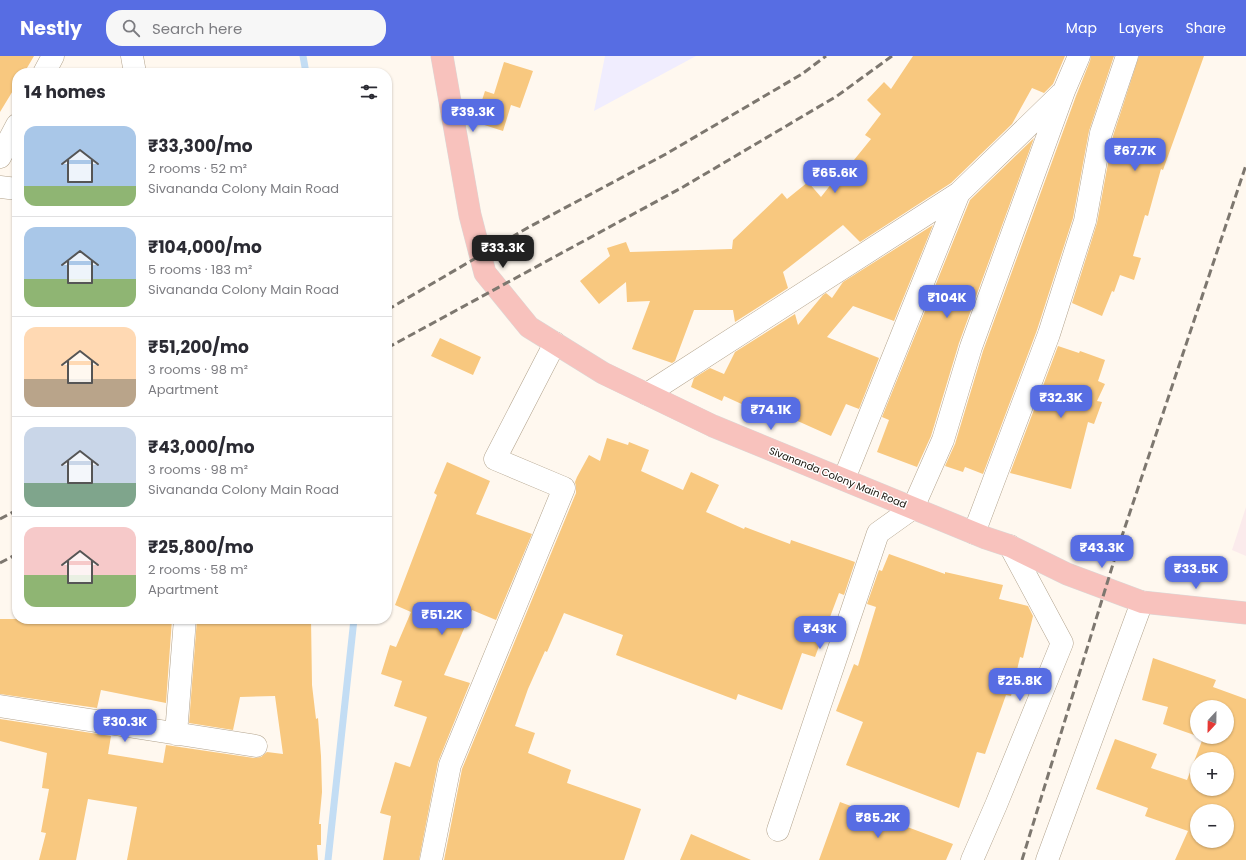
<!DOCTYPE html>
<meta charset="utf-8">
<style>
body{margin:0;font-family:Poppins,sans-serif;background:#f7f7f7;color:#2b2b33;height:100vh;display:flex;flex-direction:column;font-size:15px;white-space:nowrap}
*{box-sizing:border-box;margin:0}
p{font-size:13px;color:#7c7c81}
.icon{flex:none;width:22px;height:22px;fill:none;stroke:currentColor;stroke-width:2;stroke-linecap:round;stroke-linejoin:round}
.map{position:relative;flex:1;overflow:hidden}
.sheet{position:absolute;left:12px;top:12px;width:380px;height:556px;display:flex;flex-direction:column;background:#fff;border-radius:16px;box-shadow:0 1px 3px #0004}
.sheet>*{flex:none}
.needle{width:26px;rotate:202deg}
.controls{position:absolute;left:1190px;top:644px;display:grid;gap:8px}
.controls a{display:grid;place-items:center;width:44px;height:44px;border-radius:50%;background:#fff;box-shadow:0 1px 3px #0004;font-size:20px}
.price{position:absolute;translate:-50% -34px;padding:0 9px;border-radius:8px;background:#576de3;color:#fff;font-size:13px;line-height:26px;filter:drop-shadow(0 1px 2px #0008)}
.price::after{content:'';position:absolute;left:50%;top:24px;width:12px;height:9px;margin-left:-6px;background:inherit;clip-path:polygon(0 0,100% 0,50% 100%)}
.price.active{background:#222;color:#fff}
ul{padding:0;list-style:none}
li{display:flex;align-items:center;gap:12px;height:100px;padding:0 12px}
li+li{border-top:1px solid #e1e1e2}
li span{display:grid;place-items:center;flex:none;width:112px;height:80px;border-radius:12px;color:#555}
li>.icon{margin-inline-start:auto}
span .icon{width:48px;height:48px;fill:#fffc;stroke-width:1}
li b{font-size:17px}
h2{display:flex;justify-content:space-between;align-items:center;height:48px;padding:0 12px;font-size:17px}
header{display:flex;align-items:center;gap:24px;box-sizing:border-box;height:56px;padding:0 20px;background:#576de3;color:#fff}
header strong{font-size:19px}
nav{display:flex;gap:22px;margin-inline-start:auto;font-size:14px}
.search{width:280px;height:36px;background:#f7f7f7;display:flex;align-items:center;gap:10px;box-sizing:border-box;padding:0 14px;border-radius:16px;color:#7c7c81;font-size:15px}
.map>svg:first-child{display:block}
.commercial{fill:#fbebec}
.industrial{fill:#f0edfe}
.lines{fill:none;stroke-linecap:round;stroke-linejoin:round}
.stream{stroke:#c3ddf4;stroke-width:7}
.building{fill:#f8c87f;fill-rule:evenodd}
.minor-casing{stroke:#b2a38d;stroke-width:23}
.major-casing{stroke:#dad9d8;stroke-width:23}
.minor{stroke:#fff;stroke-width:22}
.major{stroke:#f8c2bd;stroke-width:22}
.rail{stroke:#7d776f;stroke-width:3;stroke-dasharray:8 4;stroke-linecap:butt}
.labels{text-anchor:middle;stroke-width:3;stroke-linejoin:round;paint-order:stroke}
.street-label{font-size:10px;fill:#18130b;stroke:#fff}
</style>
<header>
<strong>Nestly</strong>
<div class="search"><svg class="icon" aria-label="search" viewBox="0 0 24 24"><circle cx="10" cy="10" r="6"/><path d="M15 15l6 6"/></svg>Search here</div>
<nav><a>Map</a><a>Layers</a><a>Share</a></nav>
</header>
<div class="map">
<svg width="1246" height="804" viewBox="0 0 1246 804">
<rect width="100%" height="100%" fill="#fff8ef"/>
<path class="commercial" d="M1246 451V500L1232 494Z"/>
<path class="industrial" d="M605 0H696L594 55Z"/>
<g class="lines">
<path class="stream" d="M303 0 306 17
M328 804 354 563"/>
</g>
<path class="building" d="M0 0H34L24 17H17V28L0 56Z
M913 0H1065L1053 28 1044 37 1032 32 1012 68 951 127 860 186 843 169 783 216 788 232 735 266 733 254H694L675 305 672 307 632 293 650 245 627 246 626 226 599 248 580 225 610 200 607 192 626 186 630 196 732 193 733 184 782 137 787 143 808 126 821 141 839 118 841 120 871 83 865 79 881 58 867 44 884 26 891 33Z
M1091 0H1114L1089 75 1073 162 1037 274 983 418 965 411 963 416 945 410 955 388 983 295 1076 40 1090 5Z
M1139 0H1204L1163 114 1161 113 1148 160 1145 159 1133 200 1141 202 1134 224 1120 219 1114 236 1112 235 1102 260 1072 247 1097 167 1113 80Z
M504 6 533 15 520 52 511 49 503 75 475 66 485 35 494 38Z
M1034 82 959 287 931 380 917 411 877 396 889 364 882 361 970 144Z
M933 169 894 265 853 250 827 281 879 302 859 353 846 348 831 380 760 348 757 355 724 340 722 345 691 331 694 322 710 312 724 318 735 296 795 258 798 269 823 239 826 237 832 242 843 226Z
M440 282 481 301 473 319 431 300Z
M1058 290 1079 297 1080 295 1105 304 1098 325 1105 328 1097 345 1102 346 1094 368 1088 366 1071 433 1010 417Z
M607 382 628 389 629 386 649 394 641 415 683 434 691 416 719 429 706 456 744 473 745 471 790 488 791 484 855 506 844 539 839 537 815 601 802 597 782 654 738 638 736 644 616 599 623 579 564 557 547 596 545 595 528 633 515 670 535 677 528 697 571 714 567 727 641 753 624 804H444L462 713 576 437V431L575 426 577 421 589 399 600 405Z
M447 406 490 425 476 458 532 478 496 564 472 554 444 619 470 627 438 706 419 804H383L391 760 380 757 395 706 410 711 427 661 394 650 402 625 381 618 390 589 396 591 411 556 395 549 437 439 434 437Z
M889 498 945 518V516L1003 529 999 543 1028 550 1033 560 1023 602 1020 601 1011 640 1006 639 985 698 977 696 959 752 846 709 863 666 836 655 854 608 858 610 876 551 867 548 879 514 882 515Z
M0 563H172L166 647 101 634 97 652 0 638Z
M197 563H311L312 629 316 663 318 662 321 700 322 736 319 768H321V789H317L318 804H127L137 751 88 743 76 804H39L46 777 41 776 49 733 42 732 47 697 0 685V663L111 680 108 698 163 707 166 689 254 702 261 701 267 696 283 698 275 640 240 641 233 674 189 667Z
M1153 602 1216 624 1213 631 1246 643V804H1175L1188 775 1145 760 1148 752 1096 733 1115 683 1157 698 1151 712 1187 724 1203 682 1201 681H1227V651H1197V680L1163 668 1168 651 1142 644ZM1197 703H1227V733H1197ZM1197 755H1227V785H1197Z
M840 746 953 788 946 804H819Z
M691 778 751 804H680Z"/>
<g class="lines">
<g class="minor-casing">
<path id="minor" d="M132 0 135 17
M44 17 53 0
M0 101 17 69
M0 131 17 133
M647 338 959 137
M844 423 959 137 1061 38
M974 477 1049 278 1085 165 1101 77 1127 0
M0 650 256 690
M176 678 185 563
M778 774 878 477 913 452 943 384 971 291 1064 35 1079 0
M431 804 450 709 564 432 495 403 555 287
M972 804 996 749 1062 587 1010 490
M1047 804 1142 546"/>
</g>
<g class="major-casing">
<path id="major" d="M442 0 470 159 485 217 529 271 603 317 713 370 986 482 1010 490 1067 518 1142 546 1246 557"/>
</g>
<use href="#minor" class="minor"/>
<use href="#major" class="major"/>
<path class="rail" d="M387 254 529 171 666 98 802 18 826 0
M387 292 683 131 837 40 892 0
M0 463 17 454
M0 507 17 498
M1022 804 1117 495 1246 109"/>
</g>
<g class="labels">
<g class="street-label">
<text transform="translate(838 421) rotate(22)" y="4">Sivananda Colony Main Road</text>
</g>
</g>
</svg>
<div class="controls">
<a><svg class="needle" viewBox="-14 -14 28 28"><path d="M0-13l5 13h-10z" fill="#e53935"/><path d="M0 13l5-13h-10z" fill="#7c7c81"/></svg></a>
<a>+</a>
<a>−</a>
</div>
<b class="price" style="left:473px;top:77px">₹39.3K</b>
<b class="price" style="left:1135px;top:116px">₹67.7K</b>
<b class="price" style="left:835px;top:138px">₹65.6K</b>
<b class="price active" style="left:503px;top:213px">₹33.3K</b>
<b class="price" style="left:947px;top:263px">₹104K</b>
<b class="price" style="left:1061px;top:363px">₹32.3K</b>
<b class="price" style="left:771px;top:375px">₹74.1K</b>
<b class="price" style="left:1102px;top:513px">₹43.3K</b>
<b class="price" style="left:1196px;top:534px">₹33.5K</b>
<b class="price" style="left:442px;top:580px">₹51.2K</b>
<b class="price" style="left:820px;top:594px">₹43K</b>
<b class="price" style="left:1020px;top:646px">₹25.8K</b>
<b class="price" style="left:125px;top:687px">₹30.3K</b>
<b class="price" style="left:878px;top:783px">₹85.2K</b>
<section class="sheet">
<h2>14 homes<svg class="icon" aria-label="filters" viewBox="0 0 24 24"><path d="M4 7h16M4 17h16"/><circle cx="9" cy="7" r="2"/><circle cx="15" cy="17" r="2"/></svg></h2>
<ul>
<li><span style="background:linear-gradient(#a9c7e8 75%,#8fb573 0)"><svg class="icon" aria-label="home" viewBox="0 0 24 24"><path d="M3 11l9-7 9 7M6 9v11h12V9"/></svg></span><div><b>₹33,300/mo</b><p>2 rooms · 52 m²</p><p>Sivananda Colony Main Road</p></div></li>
<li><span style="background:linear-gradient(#a9c7e8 65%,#8fb573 0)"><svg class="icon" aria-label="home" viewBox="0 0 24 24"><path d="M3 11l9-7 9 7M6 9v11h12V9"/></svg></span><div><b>₹104,000/mo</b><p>5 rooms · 183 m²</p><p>Sivananda Colony Main Road</p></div></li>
<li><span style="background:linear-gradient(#ffd9b3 65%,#b9a48a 0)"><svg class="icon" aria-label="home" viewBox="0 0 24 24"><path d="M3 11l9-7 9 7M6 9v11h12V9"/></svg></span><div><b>₹51,200/mo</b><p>3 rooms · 98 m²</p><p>Apartment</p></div></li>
<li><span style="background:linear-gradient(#c9d6e8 70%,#7fa58c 0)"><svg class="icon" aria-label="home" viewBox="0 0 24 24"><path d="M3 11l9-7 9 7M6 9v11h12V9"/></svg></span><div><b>₹43,000/mo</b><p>3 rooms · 98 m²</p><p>Sivananda Colony Main Road</p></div></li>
<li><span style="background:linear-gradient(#f6c9c9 60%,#8fb573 0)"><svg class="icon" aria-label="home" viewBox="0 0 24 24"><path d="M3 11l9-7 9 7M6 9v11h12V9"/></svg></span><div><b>₹25,800/mo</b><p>2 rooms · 58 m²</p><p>Apartment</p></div></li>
</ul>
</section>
</div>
